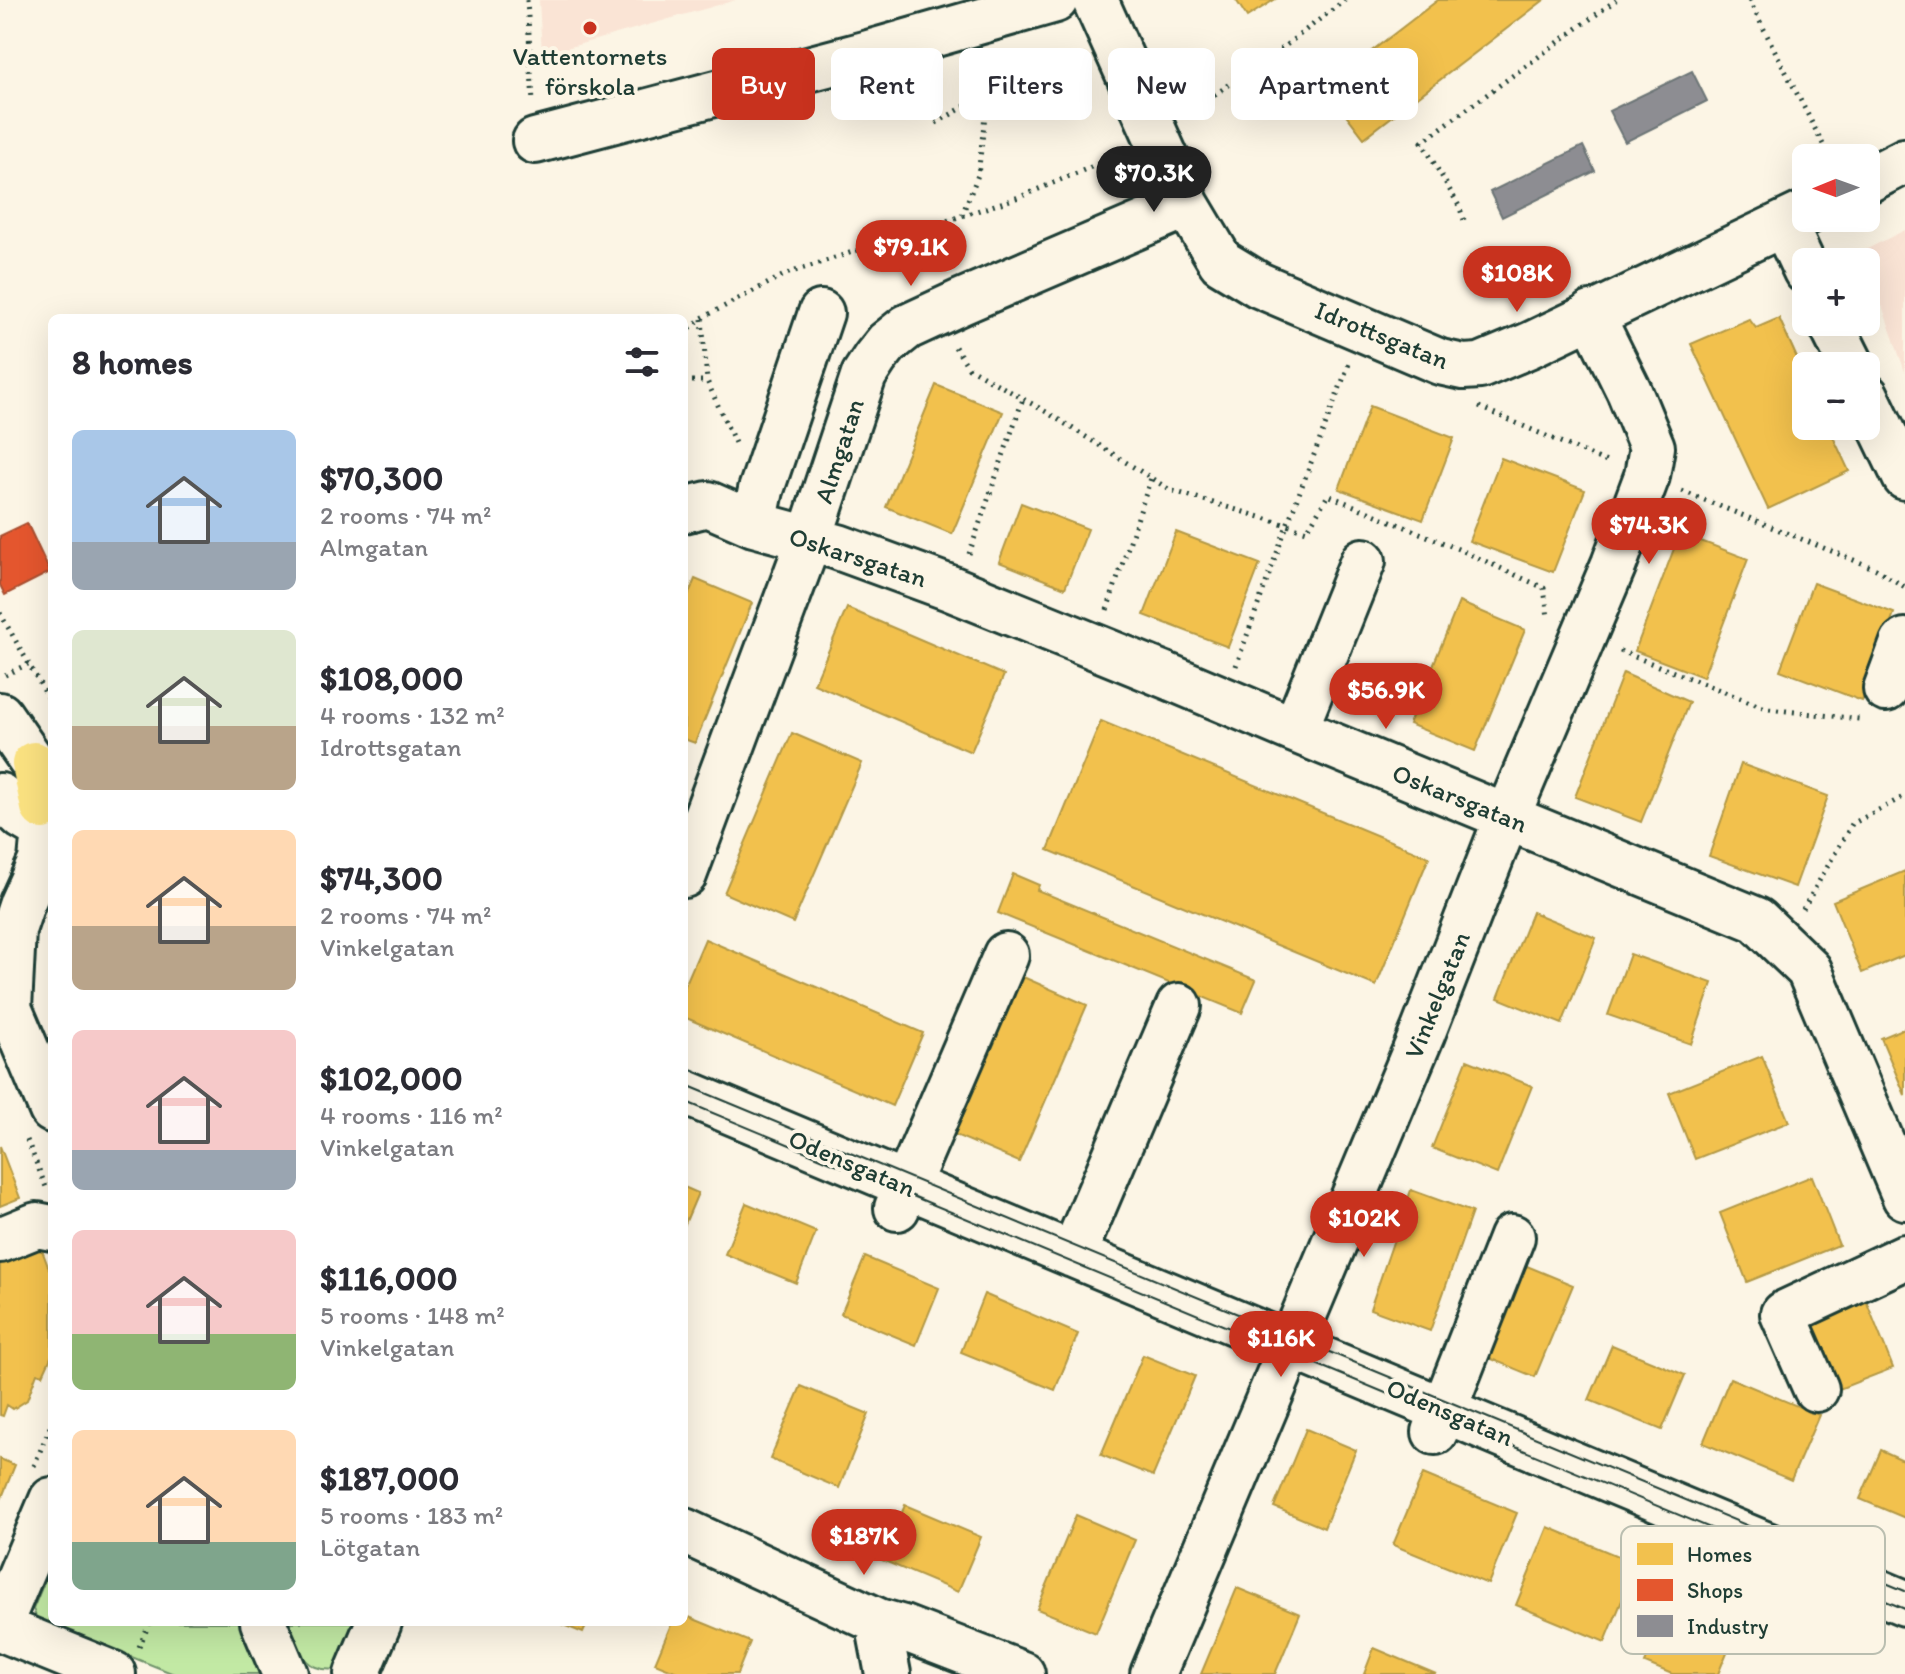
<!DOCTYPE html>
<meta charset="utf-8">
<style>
body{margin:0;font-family:Itim,sans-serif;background:#f7f7f7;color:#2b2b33;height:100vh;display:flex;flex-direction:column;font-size:30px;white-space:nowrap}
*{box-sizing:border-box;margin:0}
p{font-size:26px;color:#7c7c81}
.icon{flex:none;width:44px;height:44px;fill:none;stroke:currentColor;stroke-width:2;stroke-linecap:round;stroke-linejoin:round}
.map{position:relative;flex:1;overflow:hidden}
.sheet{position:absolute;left:48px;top:314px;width:640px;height:1312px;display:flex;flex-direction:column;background:#fff;border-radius:12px;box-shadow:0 8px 32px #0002}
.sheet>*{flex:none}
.top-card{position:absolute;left:712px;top:48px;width:760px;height:72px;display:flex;gap:16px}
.needle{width:52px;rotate:269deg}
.buttons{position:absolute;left:1792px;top:144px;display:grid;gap:16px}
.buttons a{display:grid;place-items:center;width:88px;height:88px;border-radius:12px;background:#fff;box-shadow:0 8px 32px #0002;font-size:40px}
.price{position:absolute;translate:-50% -68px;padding:0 18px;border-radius:28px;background:#c8321e;color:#fff;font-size:26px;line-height:52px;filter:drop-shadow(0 2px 4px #0008)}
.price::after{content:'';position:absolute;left:50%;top:48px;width:24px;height:18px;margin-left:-12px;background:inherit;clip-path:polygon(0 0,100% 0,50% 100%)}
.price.current{background:#222;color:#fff}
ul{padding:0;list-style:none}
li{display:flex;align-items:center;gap:24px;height:200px;padding:0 24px}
li span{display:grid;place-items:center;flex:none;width:224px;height:160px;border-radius:12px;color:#555}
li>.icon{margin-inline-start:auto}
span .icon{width:96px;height:96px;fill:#fffc;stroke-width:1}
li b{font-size:34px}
h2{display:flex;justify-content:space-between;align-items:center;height:96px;padding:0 24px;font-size:34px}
.chip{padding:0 28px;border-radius:12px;background:#fff;box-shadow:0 8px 32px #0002;font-size:28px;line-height:72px}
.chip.current{background:#c8321e;color:#fff}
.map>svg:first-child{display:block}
.built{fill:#fae4d5}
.green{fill:#c2e9a4;stroke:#70936c;stroke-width:2}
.homes{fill:#f2c14e;stroke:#b39946;stroke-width:2}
.shops{fill:#e4572e;stroke:#a94f30;stroke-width:2}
.industry{fill:#8d8d92;stroke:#6c7576;stroke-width:2}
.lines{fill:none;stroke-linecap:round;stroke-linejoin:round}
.minor-casing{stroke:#1f3d34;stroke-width:50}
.major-casing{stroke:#1f3d34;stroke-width:50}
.path{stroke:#1f3d34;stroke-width:5;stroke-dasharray:2 6;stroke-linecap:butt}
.minor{stroke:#fcf5e5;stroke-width:44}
.major{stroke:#fae180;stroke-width:44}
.tram{stroke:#1f3d34;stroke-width:2}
.poi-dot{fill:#c8321e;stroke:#fcf5e5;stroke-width:3}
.labels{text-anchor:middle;stroke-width:8;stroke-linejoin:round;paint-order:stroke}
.poi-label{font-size:26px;fill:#1f3d34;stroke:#fcf5e5}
.street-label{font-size:26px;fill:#1f3d34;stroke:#fcf5e5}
.key{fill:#fcf5e5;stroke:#babeb0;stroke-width:2}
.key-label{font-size:22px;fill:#1f3d34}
</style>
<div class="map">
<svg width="1905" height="1674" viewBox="0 0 1905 1674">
<rect width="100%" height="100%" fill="#fcf5e5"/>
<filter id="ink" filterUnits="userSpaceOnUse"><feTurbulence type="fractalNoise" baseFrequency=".0125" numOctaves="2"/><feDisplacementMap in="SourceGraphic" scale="16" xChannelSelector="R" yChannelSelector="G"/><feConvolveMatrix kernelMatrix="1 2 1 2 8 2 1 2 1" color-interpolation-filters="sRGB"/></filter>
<g filter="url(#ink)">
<path class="built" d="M539 0H736L542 55Z
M1905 230V372L1863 251Z"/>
<path class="green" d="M52 1563V1622H239L261 1674H174L37 1619 33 1609Z
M288 1622H359L338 1669C302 1674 299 1649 288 1622Z"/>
<path class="homes" d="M1236 0H1274L1247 17Z
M1438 0H1544L1364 138 1325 87Z
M1779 318 1806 378V426H1828L1849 471 1768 509 1691 344 1749 319 1756 328Z
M936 385 1003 412 952 534 886 507Z
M1370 406 1454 438 1423 520 1339 489Z
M1501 458 1585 490 1553 572 1469 541Z
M1021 503 1088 529 1065 588 999 562Z
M1176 532 1260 564 1228 647 1144 615Z
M1680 533 1748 559 1703 677 1635 651Z
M695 579 752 603 695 743 684 739V605Z
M1813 583 1894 613 1862 701 1780 670Z
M1459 602 1525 630 1475 751 1409 724Z
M847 608 1004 675 971 752 814 684Z
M1623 673 1689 702 1641 822 1575 797Z
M1101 721 1429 857 1376 986 1048 850Z
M792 733 862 763 793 923 724 893Z
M1741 764 1828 796 1795 887 1709 856Z
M1905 871V955L1862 973 1833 901Z
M1013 874 1039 885 1037 890 1256 980 1242 1013 998 913Z
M1532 912 1596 938 1562 1024 1498 998Z
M705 939 923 1033 892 1106 684 1017V988Z
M1630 954 1712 983 1691 1044 1608 1015Z
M1014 973 1087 1005 1019 1162 946 1131Z
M1905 1028V1095L1881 1038Z
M1762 1056 1789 1122 1695 1159 1669 1093Z
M1467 1060 1532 1086 1497 1174 1432 1148Z
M0 1146 20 1198 0 1206Z
M1812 1176 1839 1245 1747 1282 1720 1213Z
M684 1187 698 1193 684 1226Z
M1411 1190 1472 1212 1430 1331 1370 1309Z
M746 1203 816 1232 796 1283 725 1254Z
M40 1245 52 1277V1355L43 1375 37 1373 27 1400 13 1409 7 1405 3 1416 0 1415V1308L2 1304 0 1299V1260Z
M865 1257 939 1288 916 1345 841 1314Z
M1510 1259 1573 1285 1535 1377 1472 1351Z
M1863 1293 1893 1368 1829 1393 1799 1318Z
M984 1294 1078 1334 1055 1390 961 1352Z
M1612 1345 1685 1375 1662 1430 1589 1400Z
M1143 1355 1195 1376 1153 1476 1101 1455Z
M1730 1378 1819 1415 1791 1480 1703 1443Z
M801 1386 869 1414 839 1488 770 1459Z
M1306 1429 1356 1450 1324 1528 1274 1507Z
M1881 1450 1905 1461V1518L1860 1499Z
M0 1459 15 1465 0 1502Z
M1423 1474 1517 1513 1488 1584 1393 1545Z
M905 1505 981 1537 958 1592 882 1560Z
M1076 1515 1135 1540 1096 1633 1037 1609Z
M1548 1527 1637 1564 1605 1642 1516 1605Z
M1679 1581 1745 1609 1718 1674H1672L1645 1663Z
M1237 1588 1300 1614 1275 1674H1201Z
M684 1615 750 1642 737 1674H682L655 1663 672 1622H684Z
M556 1622H588L583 1633Z
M1374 1648 1436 1674H1364Z"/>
<path class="shops" d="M27 523 50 572 5 595 0 585V536Z"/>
<path class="industry" d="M1692 71 1707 101 1625 142 1609 111Z
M1583 146 1595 171 1502 217 1490 192Z"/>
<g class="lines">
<g class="minor-casing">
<path id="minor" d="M1095 0 1187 205 1221 262 1259 285 1440 362 1463 367 1480 366 1530 345 1806 213
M535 141 865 54 1055 0
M1866 181 1905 161
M1784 224 1806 271
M1830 322 1852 366
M1866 396 1905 477
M684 510 708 504 754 524 838 547 950 588 1172 678 1295 730 1757 920 1809 970 1905 1197
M754 524 761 490 821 313
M1886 689 1903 643 1905 641
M0 715 34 764 52 777
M1295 730 1363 561
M0 796 23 817 52 834
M684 875 809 540 864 375 875 358 887 343 907 327 961 302 1187 205
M0 994 9 1008 52 1110
M9 1008 13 930 22 903 41 861 45 818 43 807
M684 1092 1905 1603
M897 1208 1006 955
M0 1240 37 1225 52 1228
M1073 1255 1179 1006
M1816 1389 1783 1314 1905 1257
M1435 1432 1512 1237
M684 1531 878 1621 903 1628 1022 1674
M878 1621 888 1674
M263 1622 285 1674
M0 1623 52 1500
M0 1628 113 1674
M357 1674 379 1622
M1153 1674 1423 1032 1507 817 1614 564 1647 476 1652 447 1629 391 1591 314"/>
</g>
<g class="major-casing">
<path id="major" d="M34 764 43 807"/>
</g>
<path class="path" d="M527 0 533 103
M1749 0 1830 158
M1188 113 1277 52 1345 0
M936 123 981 97 1016 52
M1103 162 1109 170 1132 179
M962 215 978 175 986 107 981 97
M1464 220 1459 206 1422 142 1616 0
M702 319 707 381 735 443
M684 333 702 318 786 274 1022 196 1103 162 1121 151
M955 347 969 368 1048 413 1170 490 1307 531 1328 495 1463 551 1544 588 1548 617
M684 381H707
M1479 407 1609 463
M1682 491 1876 569 1905 587
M969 554 1023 399
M1107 610 1151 478
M0 613 52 705
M1620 651 1768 709 1859 719
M1236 666 1287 525 1349 364
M5 675 28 664
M1803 909 1852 824 1905 796
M27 1140 46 1187
M34 1466 52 1422
M139 1647 150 1622"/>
<use href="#minor" class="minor"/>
<use href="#major" class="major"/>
<path class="tram" d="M684 1084 1905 1591
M684 1101 1905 1609"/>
</g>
</g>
<circle class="poi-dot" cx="590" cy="28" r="8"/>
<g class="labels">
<g class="poi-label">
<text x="590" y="65">Vattentornets<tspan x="590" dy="30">förskola</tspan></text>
</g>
<g class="street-label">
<text transform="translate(1382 335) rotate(22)" y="9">Idrottsgatan</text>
<text transform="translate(839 451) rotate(-72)" y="9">Almgatan</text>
<text transform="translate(858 557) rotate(18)" y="9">Oskarsgatan</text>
<text transform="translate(1460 798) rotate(22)" y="9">Oskarsgatan</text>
<text transform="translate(1437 995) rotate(-68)" y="9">Vinkelgatan</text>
<text transform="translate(852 1163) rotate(23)" y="9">Odensgatan</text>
<text transform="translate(1450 1412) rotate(23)" y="9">Odensgatan</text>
</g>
</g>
<rect x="1621" y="1526" width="264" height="128" rx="12" class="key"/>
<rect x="1637" y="1543" width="36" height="22" fill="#f2c14e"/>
<rect x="1637" y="1579" width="36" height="22" fill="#e4572e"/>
<rect x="1637" y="1615" width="36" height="22" fill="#8d8d92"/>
<g class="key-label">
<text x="1687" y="1562">Homes</text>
<text x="1687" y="1598">Shops</text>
<text x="1687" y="1634">Industry</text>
</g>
</svg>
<div class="buttons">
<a><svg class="needle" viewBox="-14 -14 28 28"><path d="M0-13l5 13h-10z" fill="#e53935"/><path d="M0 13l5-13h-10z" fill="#7c7c81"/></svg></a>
<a>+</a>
<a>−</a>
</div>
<b class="price current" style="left:1154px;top:214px">$70.3K</b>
<b class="price" style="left:911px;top:288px">$79.1K</b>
<b class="price" style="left:1517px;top:314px">$108K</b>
<b class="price" style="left:1649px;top:566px">$74.3K</b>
<b class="price" style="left:1386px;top:731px">$56.9K</b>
<b class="price" style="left:1364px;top:1259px">$102K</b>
<b class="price" style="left:1281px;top:1379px">$116K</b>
<b class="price" style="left:864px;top:1577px">$187K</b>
<div class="top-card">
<a class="chip current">Buy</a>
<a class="chip">Rent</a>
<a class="chip">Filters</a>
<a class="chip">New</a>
<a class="chip">Apartment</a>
</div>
<section class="sheet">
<h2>8 homes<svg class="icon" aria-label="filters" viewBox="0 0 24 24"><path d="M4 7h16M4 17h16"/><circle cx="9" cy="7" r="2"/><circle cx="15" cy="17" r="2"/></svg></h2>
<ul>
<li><span style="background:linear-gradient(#a9c7e8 70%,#9aa5b1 0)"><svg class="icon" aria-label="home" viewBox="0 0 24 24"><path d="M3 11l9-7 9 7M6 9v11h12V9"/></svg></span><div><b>$70,300</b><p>2 rooms · 74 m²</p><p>Almgatan</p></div></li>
<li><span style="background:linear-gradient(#dfe7d0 60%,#b9a48a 0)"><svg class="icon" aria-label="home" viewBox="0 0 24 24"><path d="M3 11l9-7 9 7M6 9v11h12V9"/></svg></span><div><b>$108,000</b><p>4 rooms · 132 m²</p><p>Idrottsgatan</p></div></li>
<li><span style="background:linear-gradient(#ffd9b3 60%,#b9a48a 0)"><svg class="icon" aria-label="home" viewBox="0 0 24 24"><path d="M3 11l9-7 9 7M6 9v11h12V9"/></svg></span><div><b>$74,300</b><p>2 rooms · 74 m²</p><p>Vinkelgatan</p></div></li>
<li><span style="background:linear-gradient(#f6c9c9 75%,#9aa5b1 0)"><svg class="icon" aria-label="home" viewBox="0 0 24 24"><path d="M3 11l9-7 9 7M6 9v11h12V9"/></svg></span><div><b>$102,000</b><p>4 rooms · 116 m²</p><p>Vinkelgatan</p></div></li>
<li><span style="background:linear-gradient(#f6c9c9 65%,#8fb573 0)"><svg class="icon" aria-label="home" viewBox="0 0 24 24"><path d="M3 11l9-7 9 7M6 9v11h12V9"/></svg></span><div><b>$116,000</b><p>5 rooms · 148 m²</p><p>Vinkelgatan</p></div></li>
<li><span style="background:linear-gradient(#ffd9b3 70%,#7fa58c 0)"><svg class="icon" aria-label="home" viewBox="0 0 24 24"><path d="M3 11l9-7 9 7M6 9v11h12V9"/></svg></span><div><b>$187,000</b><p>5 rooms · 183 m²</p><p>Lötgatan</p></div></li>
</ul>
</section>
</div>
